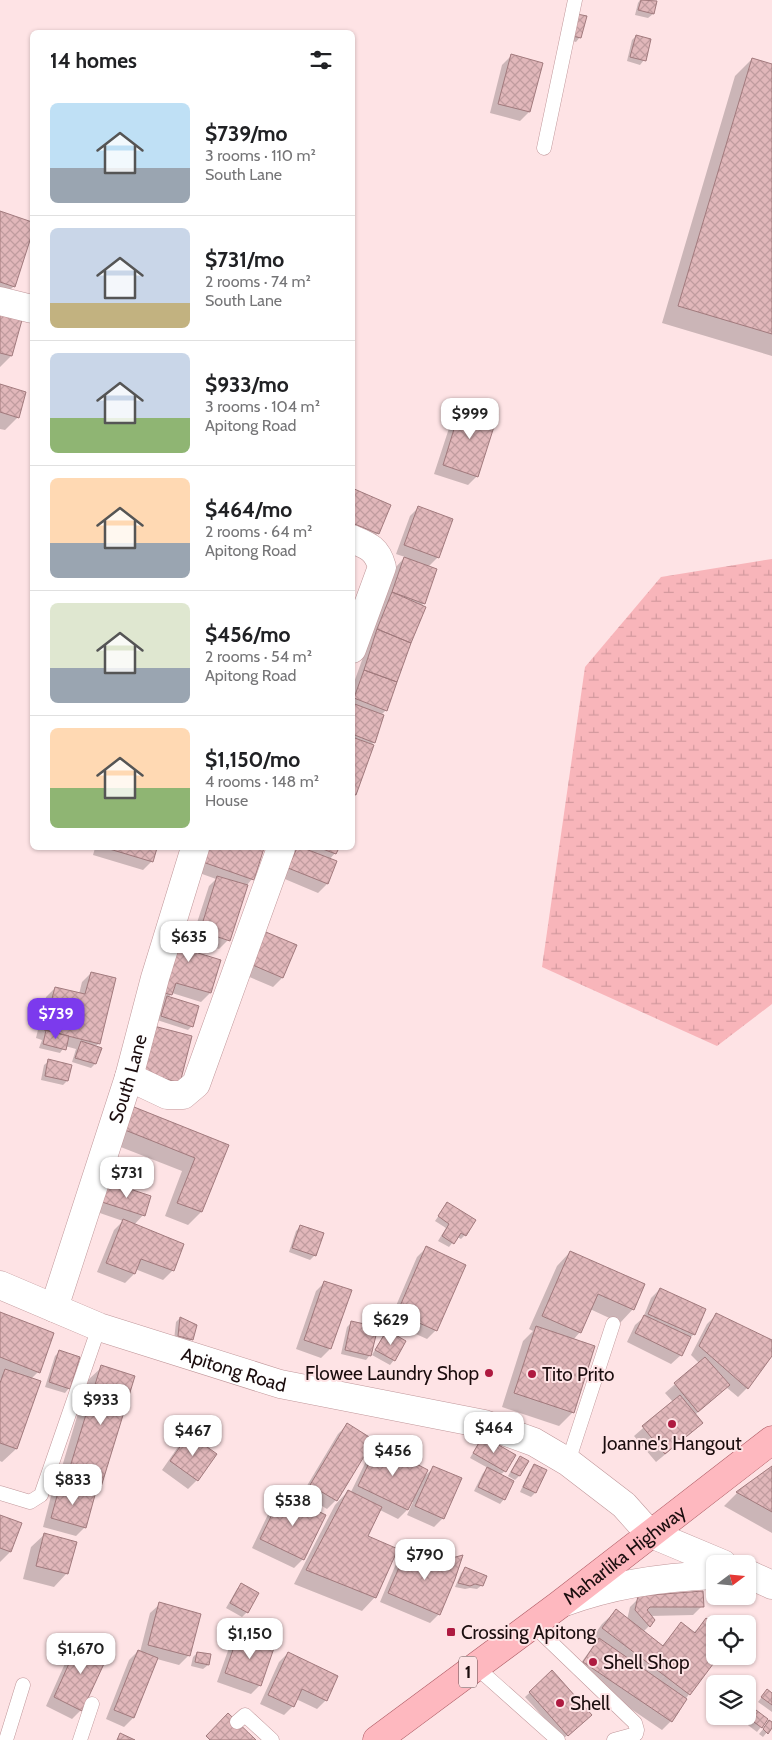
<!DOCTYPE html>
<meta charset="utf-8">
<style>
body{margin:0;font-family:Cabin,sans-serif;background:#f6f6f6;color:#202124;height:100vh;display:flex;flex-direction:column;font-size:19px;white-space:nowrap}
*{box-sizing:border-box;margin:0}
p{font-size:16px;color:#757577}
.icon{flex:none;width:28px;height:28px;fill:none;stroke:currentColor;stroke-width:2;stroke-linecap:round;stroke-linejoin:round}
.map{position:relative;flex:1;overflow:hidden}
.sheet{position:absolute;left:30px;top:30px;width:325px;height:820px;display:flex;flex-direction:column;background:#fff;border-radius:8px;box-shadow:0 1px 4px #0004}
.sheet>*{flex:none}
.needle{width:32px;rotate:74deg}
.tools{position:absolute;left:706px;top:1555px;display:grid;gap:10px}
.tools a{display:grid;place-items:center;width:50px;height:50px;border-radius:8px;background:#fff;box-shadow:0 1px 4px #0004;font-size:25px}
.price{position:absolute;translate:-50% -42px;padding:0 11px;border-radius:10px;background:#fff;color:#222;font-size:16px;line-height:32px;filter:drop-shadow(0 1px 2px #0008)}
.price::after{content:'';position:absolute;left:50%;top:30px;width:15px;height:11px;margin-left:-8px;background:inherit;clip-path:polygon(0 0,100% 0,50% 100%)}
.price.active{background:#7c3aed;color:#fff}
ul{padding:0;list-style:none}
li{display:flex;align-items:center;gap:15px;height:125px;padding:0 20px}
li+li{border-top:1px solid #e0e0e0}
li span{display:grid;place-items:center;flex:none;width:140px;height:100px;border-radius:8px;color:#555}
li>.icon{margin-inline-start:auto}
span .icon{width:60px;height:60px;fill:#fffc;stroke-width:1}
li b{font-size:21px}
h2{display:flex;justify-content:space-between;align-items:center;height:60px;padding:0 20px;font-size:21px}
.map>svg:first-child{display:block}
.wetland{fill:url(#wetland-marsh)}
.shadow{fill:#0003;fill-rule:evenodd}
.building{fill:url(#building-cross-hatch);stroke:#a17a7d}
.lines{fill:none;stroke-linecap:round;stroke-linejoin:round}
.lane-casing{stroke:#c0979a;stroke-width:15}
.street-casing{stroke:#c0979a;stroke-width:29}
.secondary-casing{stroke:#c0979a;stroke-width:29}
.primary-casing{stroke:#af5d66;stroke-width:29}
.lane{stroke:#fff;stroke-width:14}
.street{stroke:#fff;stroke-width:28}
.secondary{stroke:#fff;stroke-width:28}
.primary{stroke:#feb8bf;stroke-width:28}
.poi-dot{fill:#ae1a40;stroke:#fee3e5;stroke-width:2}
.labels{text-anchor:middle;stroke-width:4;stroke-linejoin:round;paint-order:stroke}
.shield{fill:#fee3e5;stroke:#5f4d4e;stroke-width:1}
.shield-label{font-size:18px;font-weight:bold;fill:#1b0d0e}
.street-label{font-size:19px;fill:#1b0d0e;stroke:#fee3e5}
.poi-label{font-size:19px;fill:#1b0d0e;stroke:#fee3e5;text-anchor:start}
</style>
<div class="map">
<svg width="772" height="1740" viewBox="0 0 772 1740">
<defs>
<pattern id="wetland-marsh" width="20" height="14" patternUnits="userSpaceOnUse" patternTransform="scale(1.25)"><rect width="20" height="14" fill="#f8b5ba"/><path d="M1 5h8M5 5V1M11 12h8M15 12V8" fill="none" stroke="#d49a9f"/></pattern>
<pattern id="building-cross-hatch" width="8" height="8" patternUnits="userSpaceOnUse" patternTransform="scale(1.25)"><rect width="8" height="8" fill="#e1b7ba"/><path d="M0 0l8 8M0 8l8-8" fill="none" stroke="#c09c9f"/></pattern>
</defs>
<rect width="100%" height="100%" fill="#fee3e5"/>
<path class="wetland" d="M772 559V1004L717 1046 542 967 585 667 661 577Z"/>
<path class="shadow" d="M640 0 655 2 653 14 648 18 635 15 638 3Z
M585 17 580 37 576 42 568 40Z
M636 36 644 60 640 65 627 61 632 40Z
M511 56 529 112 520 121 490 113 502 65Z
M752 59 772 65V356L662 323 735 76Z
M0 213 32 224V230L14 286 5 295 0 294Z
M0 315 20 321 11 356 0 367Z
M0 385 18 417 5 430 0 429Z
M463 404 477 476 468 485 434 474 454 413Z
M352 490 378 533 369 542 352 535Z
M419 507 438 557 428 567 424 603 421 606 386 710 381 715 374 742 371 745 355 795 352 797V688L395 568 405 557 396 554 410 516Z
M95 848H156L152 861 143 870 93 855Z
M199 848H263L252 879 247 885 228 940 219 949 200 943 196 954 210 993 201 1002 172 993 168 998 192 1026 188 1030 157 1020 153 1000 194 932 209 886 216 879 191 870Z
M297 848H337L335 853 329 860 335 862 327 884 318 893 280 877 289 856Z
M253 940 295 945 282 978 273 987 240 973Z
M91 973 99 1043 95 1047V1064L91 1068 72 1062 76 1049 65 1046 60 1053 39 1048 42 1040 36 1038 46 997 55 988 79 994 82 982Z
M49 1061 67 1081 63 1085 41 1080 44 1065Z
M135 1108 227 1146 201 1212 188 1225 165 1216 182 1171 113 1144 121 1122Z
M109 1183 150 1197 143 1215 134 1225 183 1245 172 1271 163 1280 135 1269 134 1274 125 1283 97 1272 114 1230 123 1221 94 1211 100 1192ZM104 1192H107L101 1208 99 1207Z
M447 1204 465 1235 461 1239 457 1237 449 1247 438 1241 446 1228 435 1221Z
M301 1226 315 1255 310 1260 289 1252 296 1231Z
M426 1248 436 1330 427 1339 389 1322 417 1257Z
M570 1252 633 1309 620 1323 590 1309 580 1332 573 1340V1412L559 1426 502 1407 523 1341 533 1331 529 1329 557 1266Z
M325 1282 330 1349 321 1358 296 1349 316 1291Z
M660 1289 694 1334 688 1340 681 1355 671 1364 627 1342 635 1325 643 1318 651 1298Z
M0 1314 38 1372 31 1379 39 1382 16 1449 2 1462 0 1461Z
M716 1315 772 1341V1354L747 1388 738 1397 726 1387 695 1415 692 1432 656 1462 634 1436 673 1402 665 1393 699 1363 691 1355 707 1324Z
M180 1318 192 1339 188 1343 174 1340 176 1322Z
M352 1322 370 1355 366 1360 341 1354 347 1327Z
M387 1331 394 1360 390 1365 372 1355 383 1336Z
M59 1352 69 1388 65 1393 45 1387 55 1356Z
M102 1367 100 1486 91 1495 85 1527 76 1536 43 1527 51 1496 56 1490H55L88 1380Z
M347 1425 336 1500 327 1509 302 1494 338 1434Z
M189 1435 197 1480 188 1489 162 1470 180 1444Z
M483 1438 505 1471 500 1475 504 1499 500 1504 474 1491 483 1473 488 1468 470 1458 479 1442Z
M378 1446 423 1478 434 1467 443 1518 434 1527 407 1515 413 1502 411 1501 407 1510 398 1519 380 1510 367 1536 375 1597 362 1611 294 1584 335 1505 348 1491 351 1492 369 1455Z
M520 1457 527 1461 519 1476 515 1480 508 1476 516 1462Z
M534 1466 546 1471 535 1493 531 1497 520 1492 530 1470Z
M772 1467V1533L724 1506 737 1493Z
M282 1495 303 1559 294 1568 252 1548 273 1504Z
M0 1516 10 1552 0 1562Z
M45 1534 67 1573 54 1587 23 1579 31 1547Z
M407 1550 439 1614 430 1623 380 1602 398 1559Z
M465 1568 482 1585 477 1589 470 1588 465 1589 455 1587 461 1573Z
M241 1585 257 1593 247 1612 242 1617 226 1608 237 1589Z
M639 1598 702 1606 693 1615 650 1616 649 1626 643 1632 662 1646 681 1624 693 1633 707 1620 715 1627 689 1694 671 1721 662 1730 575 1671 594 1645 590 1641 602 1624 616 1611 627 1620 630 1607Z
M160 1604 200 1615 188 1656 179 1665 157 1659 133 1718 124 1727 106 1719 129 1660 138 1651 140 1652 150 1613Z
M239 1636 260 1685 251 1694 217 1682 230 1645Z
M80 1641 81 1710 72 1719 46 1706 71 1650Z
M197 1653 208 1665 203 1669 191 1666 193 1657Z
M288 1653 326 1700 317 1709 296 1699 293 1706 284 1715 260 1704 279 1662Z
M552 1672 590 1714 563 1739 525 1697Z
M767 1690 772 1695V1712L758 1702Z
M748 1706 767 1719 757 1732 736 1716H748Z
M769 1722 772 1724V1726L763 1737 759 1734Z"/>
<path class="building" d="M641 0 657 1 654 14 638 10Z
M577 14 587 16 581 38 572 36Z
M636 35 651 39 646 61 630 57Z
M511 54 543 63 530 112 498 104Z
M752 58 772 64V334L678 306Z
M0 211 32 222V234L15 287 0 282Z
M0 314 22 320 12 356 0 353Z
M0 384 26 392 19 418 0 412Z
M462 403 498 414 478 477 443 465Z
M352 488 391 505 379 534 352 523Z
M418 506 453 519 439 558 404 545Z
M404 557 437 569 425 604 392 592Z
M392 592 426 607 411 643 377 629Z
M377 629 411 643 397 682 364 670Z
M364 670 397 682 387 711 354 698Z
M352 703 384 715 375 743 352 734Z
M352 737 374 745 356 795 352 794Z
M106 848H157L153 862Z
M204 848H264L254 880 200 861Z
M297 848H303L337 861 328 884 288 868Z
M320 848H339L336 854Z
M217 876 248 885 230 941 200 931Z
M174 925 204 934 198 953 221 960 211 993 176 983 172 995 161 992Z
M261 930 297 945 283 978 248 963Z
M91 972 116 978 100 1044 44 1030 55 987 85 994Z
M167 996 199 1006 193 1027 161 1016Z
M150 1025 192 1036 180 1083 138 1071Z
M46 1030 69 1036 66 1050 43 1044Z
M81 1041 102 1048 96 1064 75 1058Z
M48 1059 72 1065 68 1081 45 1076Z
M134 1107 229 1145 202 1212 177 1203 195 1158 125 1130Z
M109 1182 151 1196 145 1216 102 1202Z
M447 1202 476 1220 466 1236 461 1233 454 1244 442 1236 449 1224 438 1216Z
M123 1219 184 1244 174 1271 141 1259 135 1274 106 1263Z
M300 1225 324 1233 316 1256 292 1248Z
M426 1246 466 1265 437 1331 397 1313Z
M570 1251 645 1284 634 1310 598 1294 581 1333 542 1316Z
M324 1281 352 1290 331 1349 304 1340Z
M660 1288 706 1309 695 1335 648 1314Z
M0 1312 54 1333 40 1373 0 1357Z
M716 1313 772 1340V1356L748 1389 699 1346Z
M644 1315 691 1337 682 1356 635 1333Z
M180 1317 197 1325 193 1340 178 1336Z
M351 1321 378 1327 371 1356 345 1350Z
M536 1326 595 1346 574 1413 514 1393Z
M387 1330 406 1341 395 1361 375 1350Z
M59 1350 80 1357 70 1389 49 1382Z
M705 1357 730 1385 698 1412 674 1383Z
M101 1365 135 1376 101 1487 67 1477Z
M5 1369 41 1381 17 1449 0 1443V1383Z
M680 1395 703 1423 665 1454 642 1426Z
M347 1423 374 1440 337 1501 310 1485Z
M189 1434 217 1454 198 1481 170 1461Z
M483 1436 516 1455 506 1472 473 1453Z
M378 1444 428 1470 408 1510 358 1486Z
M520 1456 529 1461 520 1476 511 1472Z
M534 1464 547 1470 536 1493 523 1487Z
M433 1466 462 1478 444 1519 415 1506Z
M772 1466V1512L736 1492Z
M487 1467 514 1481 505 1500 478 1487Z
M60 1485 95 1495 86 1528 51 1518Z
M348 1490 382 1507 368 1536 398 1549 376 1598 306 1570Z
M282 1494 326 1515 304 1560 260 1539Z
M0 1515 22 1523 11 1552 0 1548Z
M44 1533 77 1542 68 1574 36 1566Z
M407 1549 437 1562 463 1555 455 1579 440 1615 388 1593Z
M465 1567 487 1576 483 1586 475 1584 470 1586 458 1583Z
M241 1583 259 1593 248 1613 230 1603Z
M703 1591 704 1607H650L647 1610 655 1620 650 1627 635 1610 638 1596Z
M159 1602 201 1614 190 1656 148 1645Z
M616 1609 663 1646 681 1622 695 1633 706 1618 715 1625V1656H719L690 1695 602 1628Z
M238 1635 274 1648 261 1686 225 1673Z
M599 1638 687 1699 672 1722 583 1662Z
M80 1639 109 1653 82 1711 54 1697Z
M138 1650 158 1658 134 1718 114 1710Z
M197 1652 211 1654 209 1665 195 1662Z
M288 1652 338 1676 327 1701 302 1689 294 1707 268 1695Z
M552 1670 592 1715 568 1736 529 1692Z
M767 1689 772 1693V1705L761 1697Z
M748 1704 768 1719 762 1728 746 1716H748Z
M228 1713 256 1740H210L206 1736Z
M769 1720 772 1722V1728L768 1734 763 1729Z
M120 1733 135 1740H117Z"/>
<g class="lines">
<g class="lane-casing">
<path id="lane" d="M544 148 575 0
M568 1462 613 1324
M0 1493 30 1502 41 1495 99 1327
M532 1624 635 1723 637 1730 636 1734 614 1740
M475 1666 558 1740
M237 1722 245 1715 272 1740
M6 1740 23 1685
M80 1740 92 1704"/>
</g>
<g class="street-casing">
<g id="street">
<path d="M0 301 32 309"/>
<path d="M352 539C369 546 377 549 382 567L352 649"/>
<path d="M129 1077 167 1095H183L196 1084 281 848"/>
<path id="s1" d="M54 1308 129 1077 155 978 195 848"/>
</g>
</g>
<g class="secondary-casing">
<g id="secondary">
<path id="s2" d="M0 1285 99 1327 280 1384 484 1424 534 1442 568 1462 624 1505 649 1533 723 1564"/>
<path d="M748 1574 772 1585"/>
<path d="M565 1602C613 1584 664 1577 715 1575"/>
</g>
</g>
<g class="primary-casing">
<g id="primary">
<path id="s3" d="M377 1740 559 1605 772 1440"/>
</g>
</g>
<use href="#lane" class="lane"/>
<use href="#street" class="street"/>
<use href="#secondary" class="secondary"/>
<use href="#primary" class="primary"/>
</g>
<g class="poi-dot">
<circle cx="489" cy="1373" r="5"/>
<circle cx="532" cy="1374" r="5"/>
<circle cx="672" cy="1424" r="5"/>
<rect x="446" y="1627" width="10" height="10" rx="2.5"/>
<circle cx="593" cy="1662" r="5"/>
<circle cx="560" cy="1703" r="5"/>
</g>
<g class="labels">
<rect class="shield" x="459" y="1656.5" width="18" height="31" rx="4"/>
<g class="shield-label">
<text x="468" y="1678">1</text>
</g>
<g class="street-label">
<text dy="7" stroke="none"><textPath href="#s1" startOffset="241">South Lane</textPath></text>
<text dy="7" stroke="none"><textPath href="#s2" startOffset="249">Apitong Road</textPath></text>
<text dy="7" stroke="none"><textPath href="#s3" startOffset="309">Maharlika Highway</textPath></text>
</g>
<g class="poi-label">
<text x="479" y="1380" text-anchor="end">Flowee Laundry Shop</text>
<text x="542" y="1381">Tito Prito</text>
<text x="672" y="1450" text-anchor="middle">Joanne's Hangout</text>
<text x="461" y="1639">Crossing Apitong</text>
<text x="603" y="1669">Shell Shop</text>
<text x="570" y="1710">Shell</text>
</g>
</g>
</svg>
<div class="tools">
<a><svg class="needle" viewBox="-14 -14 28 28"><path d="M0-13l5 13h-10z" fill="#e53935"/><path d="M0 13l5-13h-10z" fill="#757577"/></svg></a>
<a><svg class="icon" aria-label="locate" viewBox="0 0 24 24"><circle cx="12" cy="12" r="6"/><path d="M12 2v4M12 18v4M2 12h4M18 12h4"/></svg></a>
<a><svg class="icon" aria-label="layers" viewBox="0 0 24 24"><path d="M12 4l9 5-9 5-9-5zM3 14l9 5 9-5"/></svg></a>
</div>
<b class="price" style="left:470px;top:440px">$999</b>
<b class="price" style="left:189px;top:963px">$635</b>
<b class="price active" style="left:56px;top:1040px">$739</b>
<b class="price" style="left:127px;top:1199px">$731</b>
<b class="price" style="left:391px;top:1346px">$629</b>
<b class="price" style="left:101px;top:1426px">$933</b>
<b class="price" style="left:494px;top:1454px">$464</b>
<b class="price" style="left:193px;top:1457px">$467</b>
<b class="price" style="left:393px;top:1477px">$456</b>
<b class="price" style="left:73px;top:1506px">$833</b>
<b class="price" style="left:293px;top:1527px">$538</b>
<b class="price" style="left:425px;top:1581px">$790</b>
<b class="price" style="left:250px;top:1660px">$1,150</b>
<b class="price" style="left:81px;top:1675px">$1,670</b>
<section class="sheet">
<h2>14 homes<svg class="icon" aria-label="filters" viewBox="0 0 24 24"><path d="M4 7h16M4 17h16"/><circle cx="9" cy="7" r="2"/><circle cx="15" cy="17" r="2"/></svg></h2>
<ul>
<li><span style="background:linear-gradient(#bfe0f5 65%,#9aa5b1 0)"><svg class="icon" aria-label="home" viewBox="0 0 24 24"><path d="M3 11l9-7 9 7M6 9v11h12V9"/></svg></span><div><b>$739/mo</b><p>3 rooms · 110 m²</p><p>South Lane</p></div></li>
<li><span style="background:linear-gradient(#c9d6e8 75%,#c2b280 0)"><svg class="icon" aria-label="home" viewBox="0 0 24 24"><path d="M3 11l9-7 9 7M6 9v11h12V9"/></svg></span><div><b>$731/mo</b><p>2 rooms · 74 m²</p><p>South Lane</p></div></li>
<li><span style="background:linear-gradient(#c9d6e8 65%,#8fb573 0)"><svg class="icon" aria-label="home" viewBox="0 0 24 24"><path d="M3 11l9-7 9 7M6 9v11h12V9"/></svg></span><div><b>$933/mo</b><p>3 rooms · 104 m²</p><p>Apitong Road</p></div></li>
<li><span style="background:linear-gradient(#ffd9b3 65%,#9aa5b1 0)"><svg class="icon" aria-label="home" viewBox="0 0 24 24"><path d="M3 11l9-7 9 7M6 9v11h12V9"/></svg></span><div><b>$464/mo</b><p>2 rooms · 64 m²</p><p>Apitong Road</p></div></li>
<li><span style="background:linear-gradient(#dfe7d0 65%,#9aa5b1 0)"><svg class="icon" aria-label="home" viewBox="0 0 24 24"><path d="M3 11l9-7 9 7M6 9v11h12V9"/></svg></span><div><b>$456/mo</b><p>2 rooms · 54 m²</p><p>Apitong Road</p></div></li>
<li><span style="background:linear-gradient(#ffd9b3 60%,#8fb573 0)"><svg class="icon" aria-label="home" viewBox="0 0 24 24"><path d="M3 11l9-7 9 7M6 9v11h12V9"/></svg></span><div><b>$1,150/mo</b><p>4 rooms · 148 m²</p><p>House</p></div></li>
</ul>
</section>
</div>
